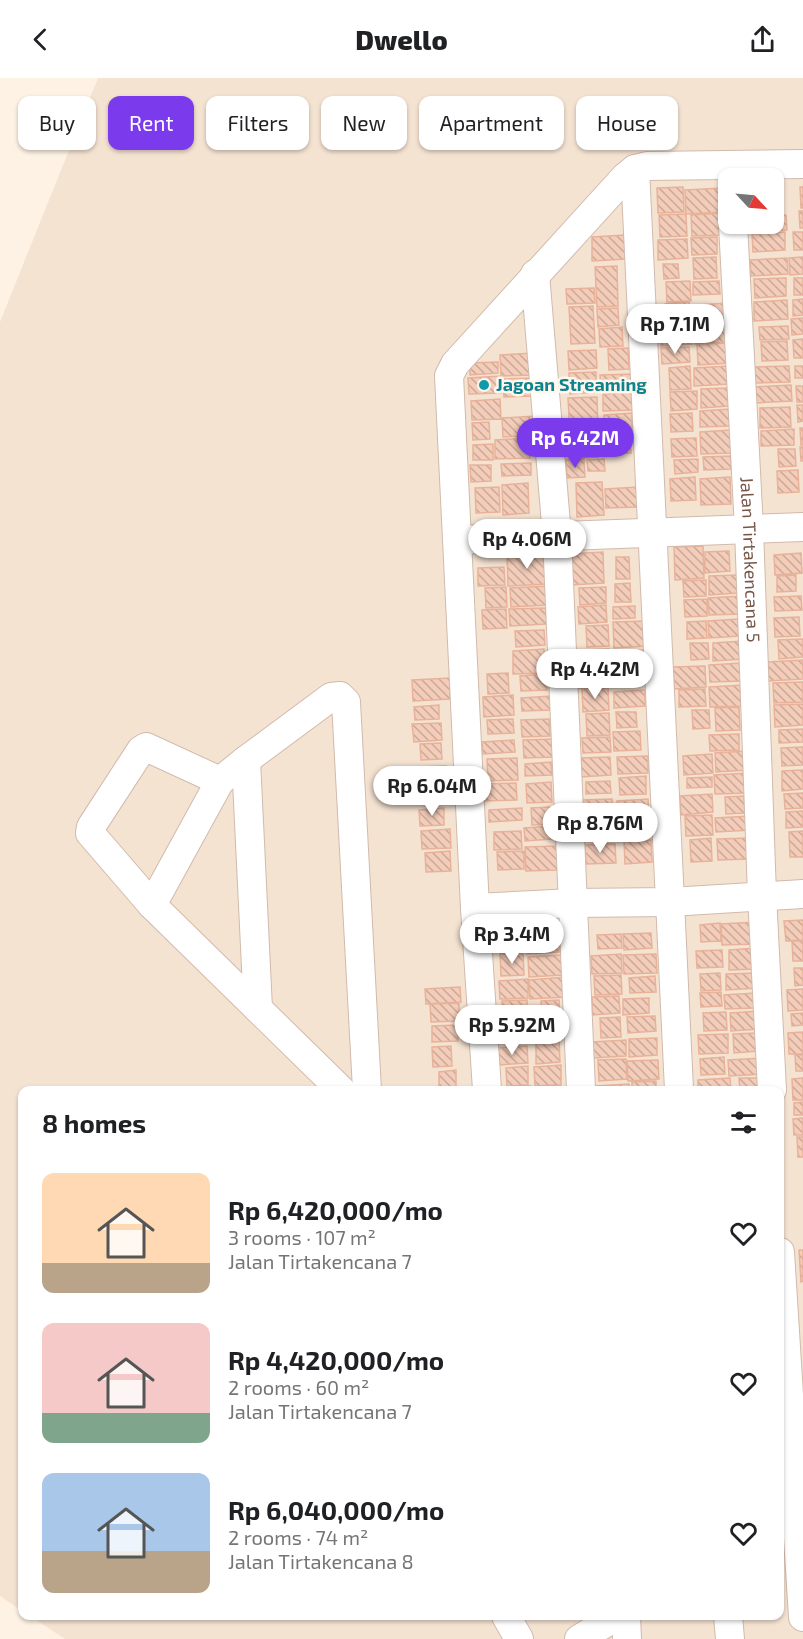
<!DOCTYPE html>
<meta charset="utf-8">
<style>
body{margin:0;font-family:"Exo 2",sans-serif;background:#f2f2f2;color:#202124;height:100vh;display:flex;flex-direction:column;font-size:22px;white-space:nowrap}
*{box-sizing:border-box;margin:0}
p{font-size:20px;color:#757577}
.icon{flex:none;width:33px;height:33px;fill:none;stroke:currentColor;stroke-width:2;stroke-linecap:round;stroke-linejoin:round}
.map{position:relative;flex:1;overflow:hidden}
.details{position:absolute;left:18px;top:1008px;width:766px;height:534px;display:flex;flex-direction:column;background:#fff;border-radius:12px;box-shadow:0 2px 4px #0004}
.details>*{flex:none}
.hud{position:absolute;left:18px;top:18px;width:768px;height:54px;display:flex;gap:12px}
.needle{width:39px;rotate:116deg}
.tools{position:absolute;left:718px;top:90px;display:grid;gap:12px}
.tools a{display:grid;place-items:center;width:66px;height:66px;border-radius:12px;background:#fff;box-shadow:0 2px 4px #0004;font-size:30px}
.price{position:absolute;translate:-50% -51px;padding:0 14px;border-radius:21px;background:#fff;color:#222;font-size:20px;line-height:39px;filter:drop-shadow(0 2px 3px #0008)}
.price::after{content:'';position:absolute;left:50%;top:36px;width:18px;height:14px;margin-left:-9px;background:inherit;clip-path:polygon(0 0,100% 0,50% 100%)}
.price.on{background:#7c3aed;color:#fff}
ul{padding:0;list-style:none}
li{display:flex;align-items:center;gap:18px;height:150px;padding:0 24px}
li span{display:grid;place-items:center;flex:none;width:168px;height:120px;border-radius:12px;color:#555}
li>.icon{margin-inline-start:auto}
span .icon{width:72px;height:72px;fill:#fffc;stroke-width:1}
li b{font-size:26px}
h2{display:flex;justify-content:space-between;align-items:center;height:72px;padding:0 24px;font-size:26px}
.pill{padding:0 21px;border-radius:12px;background:#fff;box-shadow:0 2px 4px #0004;font-size:21px;line-height:54px}
.pill.on{background:#7c3aed;color:#fff}
header{display:flex;justify-content:space-between;align-items:center;height:78px;padding:0 24px;background:#fff;font-size:27px;font-weight:800}
.map>svg:first-child{display:block}
.residential{fill:#f5e3d2;fill-rule:evenodd}
.building{fill:url(#building-back-hatch);stroke:#e8b29a;stroke-width:1.5}
.lines{fill:none;stroke-linecap:round;stroke-linejoin:round}
.street-casing{stroke:#d1baac;stroke-width:30}
.street{stroke:#fff;stroke-width:28}
.culture-dot{fill:#0f9aa8;stroke:#fff6ec;stroke-width:2}
.labels{text-anchor:middle;stroke-width:5;stroke-linejoin:round;paint-order:stroke}
.culture-label{font-size:18px;font-weight:bold;fill:#0d838f;stroke:#fff6ec;text-anchor:start}
.street-label{font-size:18px;fill:#775648;stroke:#fff6ec}
</style>
<header><svg class="icon" aria-label="back" viewBox="0 0 24 24"><path d="M15 5l-7 7 7 7"/></svg>Dwello<svg class="icon" aria-label="share" viewBox="0 0 24 24"><path d="M12 15V3M7 8l5-5 5 5M5 13v7h14v-7"/></svg></header>
<div class="map">
<svg width="803" height="1561" viewBox="0 0 803 1561">
<defs>
<pattern id="building-back-hatch" width="6" height="6" patternUnits="userSpaceOnUse" patternTransform="scale(1.5)"><rect width="6" height="6" fill="#f4cdba"/><path d="M-1 5l2 2M0 0l6 6M5-1l2 2" fill="none" stroke="#caa999"/></pattern>
</defs>
<rect width="100%" height="100%" fill="#fdf2e4"/>
<path class="residential" d="M98 0H803V1561H65L30 1538H780V1012H22V1533L0 1518V244ZM729 100H774V146H729Z"/>
<path class="building" d="M683 109 684 134 658 135 657 110Z
M800 109H803V130H801Z
M722 110 723 134 686 136 685 112Z
M774 112H780L782 134H774Z
M799 133H803V150H800Z
M723 135 724 157 692 158 691 137Z
M686 136 687 158 660 159 659 137Z
M786 137 787 152 750 153V146H774V138Z
M785 154V172L753 174 752 156Z
M793 154H803V172H794Z
M625 157 626 181 592 183V159Z
M717 159V176L692 177 691 160Z
M687 161 688 180 658 182V162Z
M716 179 717 200 694 201 693 180Z
M803 179V196L790 197 789 180Z
M787 180 788 196 751 198 750 182Z
M663 186H678L679 200 664 201Z
M617 188 618 228 597 229 595 189Z
M786 200V218L755 220 754 201Z
M794 200H803V217H794Z
M690 203 691 223 667 224 666 204Z
M719 203 720 216 693 217V204Z
M594 210 595 225 567 226 566 211Z
M803 221V237L793 238V222Z
M787 222 788 241 754 243V224Z
M689 224 690 242 666 243 665 226Z
M725 225V236L699 238V227Z
M593 228 595 265 571 266 569 229Z
M618 230 619 247 598 249 597 231Z
M727 239 728 264 695 266 694 241Z
M803 240V256L792 257 791 241Z
M691 245 692 266 661 268 660 246Z
M788 248 789 261 760 262 759 249Z
M622 249 623 268 600 269 599 251Z
M803 261V280H794L793 262Z
M787 263 788 282 762 283 761 264Z
M730 265 731 285 698 287 697 266Z
M689 269 690 284 662 286 661 270Z
M628 270 629 291 609 292 608 271Z
M596 272 597 290 569 292 568 273Z
M534 275 535 297 501 298 500 277Z
M498 284V295L470 297V285Z
M690 288 691 311 670 312 669 290Z
M729 288 730 306 694 308V290Z
M789 288 790 304 755 305V289Z
M795 288H803V300H795Z
M596 294V314L570 316 569 295Z
M634 296 635 313 601 314 600 297Z
M500 298 501 315 469 316 468 300Z
M532 300 533 318 504 319 503 301Z
M791 307 792 323 755 325 754 309Z
M796 308H803V324H797Z
M728 310 729 328 701 330V311Z
M697 313V331L671 333 670 314Z
M635 314V332L603 333V316Z
M597 319 598 354 570 356 568 320Z
M500 321 501 341 472 342 471 323Z
M797 327H803V343L798 344Z
M790 329 791 349 760 350V330Z
M730 331V348L700 349V333Z
M632 335V357L605 359 604 337Z
M692 335 693 353 671 354 670 336Z
M536 338 537 357 503 359 502 340Z
M489 344 490 361 473 362 472 345Z
M800 350H803V367H801Z
M794 351V367L761 368V353Z
M731 352 732 375 701 376 700 354Z
M597 355 598 379 578 380 577 357Z
M630 358 631 375 604 376 603 359Z
M529 360 530 380 495 381V362Z
M696 360 697 378 672 379 671 361Z
M493 366V382H473V367Z
M800 369H803V383H801Z
M778 371H795L796 388 779 389Z
M731 378 732 391 704 392 703 379Z
M584 381 585 399 567 400 566 382Z
M604 381 605 393H588L587 382Z
M698 381V394L675 396 674 382Z
M531 385V397L502 398 501 386Z
M470 387H491V403L471 404Z
M798 392 799 414 778 415 777 393Z
M695 399 696 422 671 423 670 401Z
M730 399 731 426 701 427 700 401Z
M602 404 604 437 577 439 576 405Z
M528 405 529 435 503 437 502 407Z
M499 409 500 434 476 435 475 410Z
M638 409 639 429 606 430 605 411Z
M703 468 704 500 675 502 674 469Z
M729 473 730 493 705 495V474Z
M603 474 604 505 571 507 570 476Z
M801 475 802 495 775 497 774 477Z
M546 477 547 506 508 508 507 479Z
M616 479H629L630 501H616Z
M504 489 505 507 478 508V490Z
M738 497V515L709 517V498Z
M796 497V513L777 514V498Z
M706 502V518L684 519 683 503Z
M630 505 631 524H615V506Z
M548 508 549 527 511 529 510 510Z
M506 509 507 529 486 530 485 510Z
M606 509V525L580 527 579 510Z
M742 518 743 536 709 537 708 520Z
M801 518 802 532 775 533 774 519Z
M707 521V538L685 539 684 522Z
M606 527 607 544 579 546 578 529Z
M635 528V540L613 541V529Z
M546 530 547 546 510 548 509 531Z
M506 531 507 550 483 551 482 532Z
M799 539 800 558 775 559 774 540Z
M739 541 740 558 709 560 708 543Z
M645 543 647 568 614 570 613 544Z
M706 543 707 560 687 561V544Z
M608 547 609 568 587 569 586 548Z
M544 552 545 567 516 569 515 553Z
M803 561V579L779 581 778 562Z
M743 563 744 581 713 583V565Z
M690 565H708L709 581 691 582Z
M544 571 545 595 513 596V573Z
M609 571 610 588 583 589 582 572Z
M648 572 649 583 612 585 611 573Z
M803 582V601L768 603V584Z
M742 585 743 603 710 604 709 587Z
M705 588 706 609 674 611 673 589Z
M636 590 637 606 615 607 614 591Z
M604 593V608L579 610 578 594Z
M508 595 509 615 488 616 487 596Z
M546 596 547 612 521 613 520 598Z
M450 600V621L413 623 412 602Z
M803 604V624L774 625 773 605Z
M744 607 745 628 710 629 709 609Z
M608 610 609 632 583 634 582 611Z
M705 611 706 628 679 629V612Z
M645 612V628L614 630V614Z
M513 617 514 637 484 639 483 619Z
M551 618 552 632 522 633 521 620Z
M803 626V647L775 649 774 627Z
M439 627V641L415 642 414 629Z
M739 629 740 652 716 653 715 630Z
M692 632H709L710 650 693 651Z
M616 634H636L637 649 617 650Z
M609 635 610 657 587 658 586 636Z
M513 641 514 655 488 656 487 642Z
M549 641 550 658 522 659 521 642Z
M441 645 442 662 414 664 412 646Z
M803 651V664L779 665V652Z
M640 653 641 672 614 673 613 654Z
M739 656V672L710 673 709 657Z
M610 659 611 674 583 675 582 660Z
M554 661 555 679 524 680 523 662Z
M514 662 515 674 483 676 482 664Z
M441 665 442 681 421 682 420 666Z
M803 669V687L782 688 781 670Z
M747 673 748 692 716 694 715 675Z
M712 676 713 695 684 697 683 678Z
M648 678V695L618 696 617 679Z
M610 679 611 697 580 699V680Z
M517 680 518 702 488 703 487 681Z
M551 684 552 697 525 698V686Z
M446 688V702L418 704 417 689Z
M803 692V711L782 713V693Z
M749 695V715L715 716 714 697Z
M646 698V716L620 717 619 700Z
M712 699V709L687 710V700Z
M610 703 611 715 586 716V704Z
M551 704 552 724 527 725 526 706Z
M516 705 517 722 483 723V706Z
M448 708 449 724 416 725V710Z
M803 715V730L785 731 784 716Z
M712 716 713 734 681 737 680 718Z
M744 718 745 735 726 736 725 719Z
M612 721 613 740 581 741 580 722Z
M648 721 649 738 618 739 617 723Z
M550 729 551 746 532 747 531 730Z
M444 730V747L420 748 419 732Z
M522 730V742L489 744V732Z
M803 733V749L786 750V734Z
M712 737 713 757 686 758 685 738Z
M750 738 751 752 716 754 715 740Z
M653 742V757L624 758 623 744Z
M615 744 616 759 588 761 587 745Z
M551 748 552 761 525 763 524 750Z
M450 751 451 770 422 771 421 753Z
M521 753 522 771 494 772V754Z
M803 753V779H790L789 754Z
M711 760 712 783 691 784 690 762Z
M749 760 750 781 718 782 717 761Z
M651 762 652 784 625 786 624 763Z
M615 766 616 785 586 786 585 767Z
M556 768 558 792 526 793 525 769Z
M450 773 451 793 426 794 425 775Z
M524 773V791L498 792 497 774Z
M803 842V862L786 863 784 843Z
M756 844 757 866 722 867 721 846Z
M720 845 721 863 701 864 700 847Z
M651 855 652 870 624 872 623 856Z
M621 856 622 870 598 871 597 857Z
M559 857V874L527 876V858Z
M792 863H803V883H793Z
M522 864 523 875 500 876V865Z
M757 870 758 891 729 892V872Z
M722 872 723 889 697 890 696 873Z
M523 875 524 897 501 898 500 876Z
M621 876 622 895 592 896 591 878Z
M656 876 657 895 624 896 623 877Z
M562 877 563 897 529 899 528 879Z
M794 890H803V907L795 908Z
M720 895 721 912 701 913 700 896Z
M758 895 759 910 726 912V896Z
M621 897 622 916 595 917 594 898Z
M655 898 656 914 630 915 629 900Z
M566 899 567 919 530 921 529 902Z
M528 901V920L500 921 499 903Z
M460 909 461 924 426 926 425 911Z
M803 911V932L788 933 787 912Z
M721 914 722 928 701 929 700 915Z
M755 915V930L725 931 724 917Z
M619 918 620 935 592 937V919Z
M649 920V935L623 937V921Z
M527 922V941L503 942 502 923Z
M559 922 560 939 542 940 541 923Z
M459 925V943L431 944 430 926Z
M760 933V951L731 953 730 935Z
M726 934 727 952 704 953 703 935Z
M803 935V947L792 948 791 936Z
M655 938 656 953 628 955 627 939Z
M620 939 621 959 601 960 600 940Z
M562 940V958L532 960 531 942Z
M527 945 528 960 497 962 496 946Z
M458 947V963L432 964V948Z
M803 954V976H789L788 955Z
M758 955V973L734 975 733 956Z
M728 956V975L699 976 698 957Z
M657 960V977L629 979V961Z
M559 962 560 984 536 986V964Z
M626 962V978L593 980 592 964Z
M451 968 452 988 433 989 432 969Z
M527 968 528 985 498 987 497 970Z
M795 977H803V993H796Z
M724 979 725 996 701 997 700 981Z
M764 980 765 996 729 998 728 982Z
M626 981 627 1001 599 1003 598 982Z
M658 982 659 1001 628 1003 627 983Z
M561 987V1007L535 1008 534 989Z
M528 988V1007L507 1008 506 990Z
M456 992V1009L439 1010V994Z
M730 1000 731 1012H698V1002Z
M739 1000H758L759 1012H740Z
M803 1000V1022H793L792 1001Z
M656 1003V1012H632V1004Z
M629 1006V1012H596V1008Z
M531 1008 532 1012H510V1009Z
M803 1024V1037H794V1025Z
M803 1040V1057H794L793 1041Z
M797 1059H803V1079H798Z
M799 1172H803V1203L801 1204Z"/>
<g class="lines">
<g class="street-casing">
<g id="street">
<path d="M635 91 679 1012"/>
<path id="s1" d="M733 146 749 451 762 817 772 1012"/>
<path d="M535 196 557 458 581 1012"/>
<path d="M458 462 803 449"/>
<path d="M246 682 258 931"/>
<path d="M220 703 146 669 141 672 91 749 90 755 152 827 341 1012"/>
<path d="M152 827 220 703 246 682 331 619 340 618 346 624 367 1012"/>
<path d="M475 830 573 825 670 824 803 816"/>
<path d="M487 1012 475 830 449 298 455 286 625 99 635 91 647 88 803 86"/>
<path d="M780 1174 803 1539"/>
<path d="M506 1538 519 1561"/>
<path d="M626 1538 627 1561"/>
<path d="M728 1538 730 1561"/>
<path d="M579 1561 617 1538"/>
</g>
</g>
<use href="#street" class="street"/>
</g>
<circle class="culture-dot" cx="484" cy="307" r="6"/>
<g class="labels">
<g class="culture-label">
<text x="496" y="313">Jagoan Streaming</text>
</g>
<g class="street-label">
<text dy="6" stroke="none"><textPath href="#s1" startOffset="336">Jalan Tirtakencana 5</textPath></text>
</g>
</g>
</svg>
<div class="tools">
<a><svg class="needle" viewBox="-14 -14 28 28"><path d="M0-13l5 13h-10z" fill="#e53935"/><path d="M0 13l5-13h-10z" fill="#757577"/></svg></a>
</div>
<b class="price" style="left:675px;top:277px">Rp 7.1M</b>
<b class="price on" style="left:575px;top:391px">Rp 6.42M</b>
<b class="price" style="left:527px;top:492px">Rp 4.06M</b>
<b class="price" style="left:595px;top:622px">Rp 4.42M</b>
<b class="price" style="left:432px;top:739px">Rp 6.04M</b>
<b class="price" style="left:600px;top:776px">Rp 8.76M</b>
<b class="price" style="left:512px;top:887px">Rp 3.4M</b>
<b class="price" style="left:512px;top:978px">Rp 5.92M</b>
<div class="hud">
<a class="pill">Buy</a>
<a class="pill on">Rent</a>
<a class="pill">Filters</a>
<a class="pill">New</a>
<a class="pill">Apartment</a>
<a class="pill">House</a>
</div>
<section class="details">
<h2>8 homes<svg class="icon" aria-label="filters" viewBox="0 0 24 24"><path d="M4 7h16M4 17h16"/><circle cx="9" cy="7" r="2"/><circle cx="15" cy="17" r="2"/></svg></h2>
<ul>
<li><span style="background:linear-gradient(#ffd9b3 75%,#b9a48a 0)"><svg class="icon" aria-label="home" viewBox="0 0 24 24"><path d="M3 11l9-7 9 7M6 9v11h12V9"/></svg></span><div><b>Rp 6,420,000/mo</b><p>3 rooms · 107 m²</p><p>Jalan Tirtakencana 7</p></div><svg class="icon" aria-label="heart" viewBox="0 0 24 24"><path d="M12 20l-8-8c-3-5 5-10 8-4 3-6 11-1 8 4z"/></svg></li>
<li><span style="background:linear-gradient(#f6c9c9 75%,#7fa58c 0)"><svg class="icon" aria-label="home" viewBox="0 0 24 24"><path d="M3 11l9-7 9 7M6 9v11h12V9"/></svg></span><div><b>Rp 4,420,000/mo</b><p>2 rooms · 60 m²</p><p>Jalan Tirtakencana 7</p></div><svg class="icon" aria-label="heart" viewBox="0 0 24 24"><path d="M12 20l-8-8c-3-5 5-10 8-4 3-6 11-1 8 4z"/></svg></li>
<li><span style="background:linear-gradient(#a9c7e8 65%,#b9a48a 0)"><svg class="icon" aria-label="home" viewBox="0 0 24 24"><path d="M3 11l9-7 9 7M6 9v11h12V9"/></svg></span><div><b>Rp 6,040,000/mo</b><p>2 rooms · 74 m²</p><p>Jalan Tirtakencana 8</p></div><svg class="icon" aria-label="heart" viewBox="0 0 24 24"><path d="M12 20l-8-8c-3-5 5-10 8-4 3-6 11-1 8 4z"/></svg></li>
</ul>
</section>
</div>
